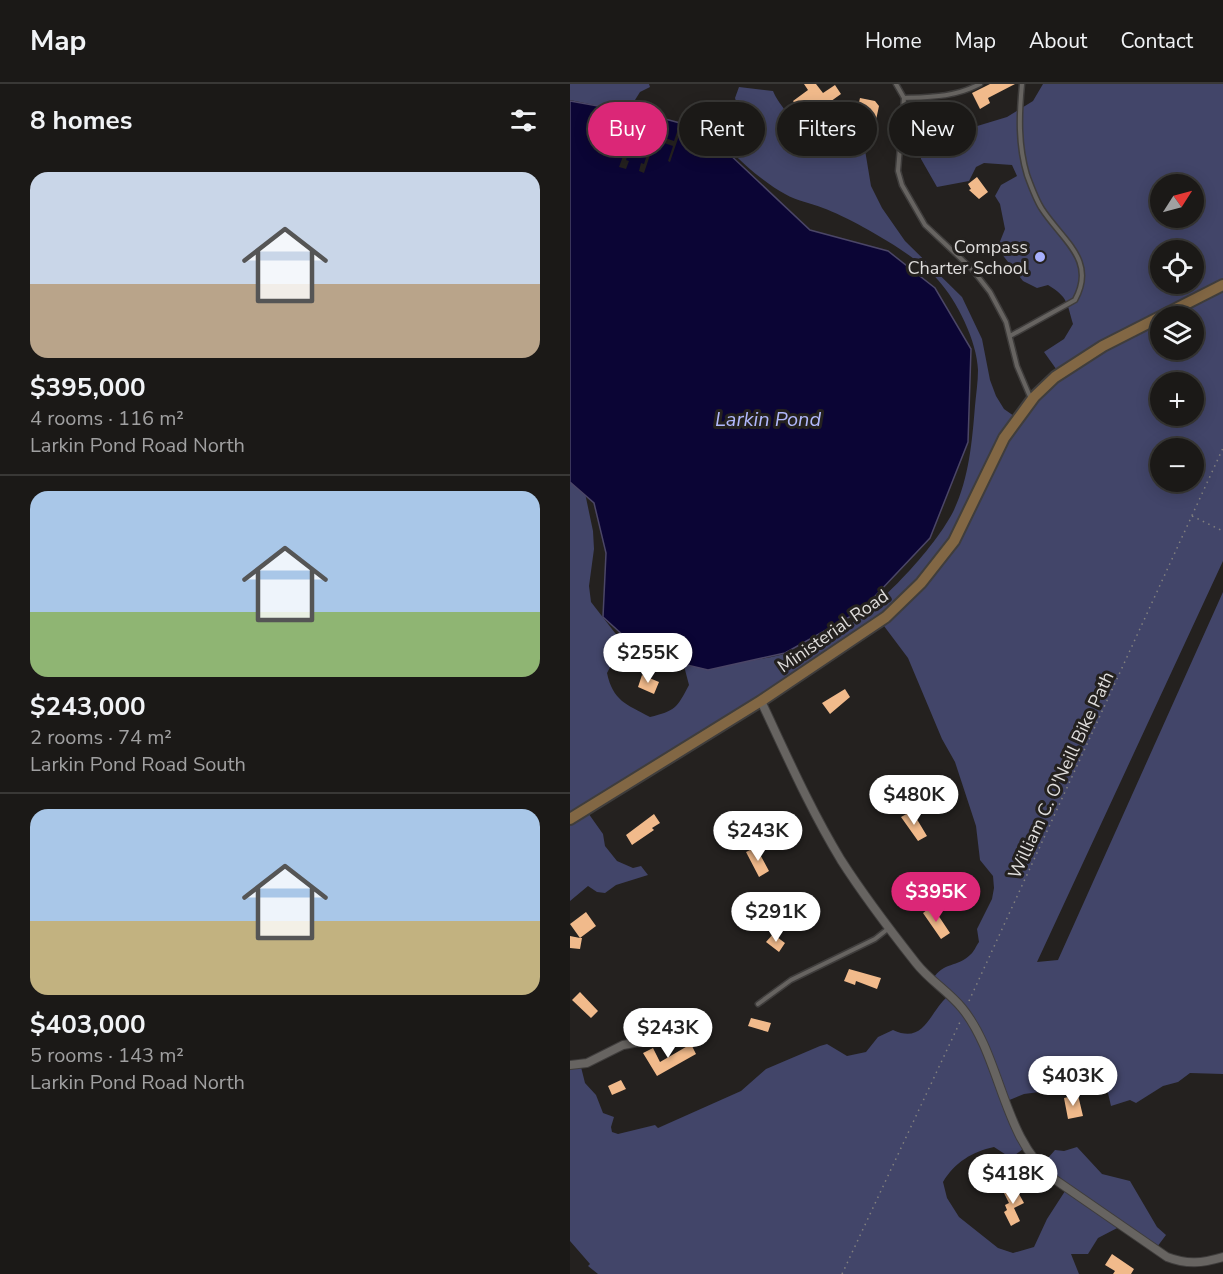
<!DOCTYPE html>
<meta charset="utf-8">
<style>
body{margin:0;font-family:"Nunito Sans",sans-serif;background:#242220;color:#f1f3f6;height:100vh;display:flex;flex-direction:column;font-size:22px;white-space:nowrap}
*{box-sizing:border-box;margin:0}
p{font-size:20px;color:#a0a0a1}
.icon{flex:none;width:33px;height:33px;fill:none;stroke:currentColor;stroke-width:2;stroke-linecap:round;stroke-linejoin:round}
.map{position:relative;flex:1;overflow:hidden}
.side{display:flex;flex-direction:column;background:#1b1917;width:570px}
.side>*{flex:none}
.hud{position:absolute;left:18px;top:18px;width:544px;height:54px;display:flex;gap:12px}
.needle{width:39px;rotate:54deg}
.tools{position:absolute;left:580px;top:90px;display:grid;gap:12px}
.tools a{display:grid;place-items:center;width:54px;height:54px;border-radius:50%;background:#1b1917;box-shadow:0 3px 15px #0003,0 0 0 2px #393836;font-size:30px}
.price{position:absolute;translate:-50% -51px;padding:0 14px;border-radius:21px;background:#fff;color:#222;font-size:20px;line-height:39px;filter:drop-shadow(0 2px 3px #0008)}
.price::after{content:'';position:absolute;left:50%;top:36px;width:18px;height:14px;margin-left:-9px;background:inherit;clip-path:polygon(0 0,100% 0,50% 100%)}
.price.selected{background:#db2777;color:#fff}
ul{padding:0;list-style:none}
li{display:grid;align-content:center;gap:12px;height:318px;padding:0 30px}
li+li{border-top:2px solid #393836}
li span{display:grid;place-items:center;height:186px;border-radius:18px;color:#555}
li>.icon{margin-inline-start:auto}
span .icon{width:108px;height:108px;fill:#fffc;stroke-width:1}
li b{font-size:26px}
h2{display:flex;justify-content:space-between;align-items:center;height:72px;padding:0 30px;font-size:26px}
.pill{padding:0 21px;border-radius:27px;background:#1b1917;box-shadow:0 3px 15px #0003,0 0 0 2px #393836;font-size:21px;line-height:54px}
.pill.selected{background:#db2777;color:#fff}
header{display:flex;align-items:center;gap:36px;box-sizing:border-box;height:84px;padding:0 30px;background:#1b1917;border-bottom:2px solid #393836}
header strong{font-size:28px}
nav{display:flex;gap:33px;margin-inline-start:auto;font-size:21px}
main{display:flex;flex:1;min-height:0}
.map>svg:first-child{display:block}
.green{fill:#424569;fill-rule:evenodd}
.water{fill:#0b0535;stroke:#4b4667;stroke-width:1.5}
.pier{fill:#24211f}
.building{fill:#f1ba8b}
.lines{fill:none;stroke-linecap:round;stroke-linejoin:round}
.lane-casing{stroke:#3f3d3c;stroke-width:7}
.street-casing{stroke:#3f3d3c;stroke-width:10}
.secondary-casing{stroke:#3f3d3c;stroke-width:14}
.path{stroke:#82807e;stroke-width:1.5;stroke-dasharray:1.5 4.5;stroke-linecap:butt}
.lane{stroke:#676461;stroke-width:4}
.street{stroke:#676461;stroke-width:8}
.secondary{stroke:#826744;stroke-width:10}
.poi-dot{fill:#a8b0fc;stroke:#24211f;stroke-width:2}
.labels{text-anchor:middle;stroke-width:6;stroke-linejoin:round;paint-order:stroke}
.poi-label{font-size:18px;fill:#dfdddc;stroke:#24211f;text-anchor:end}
.street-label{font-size:18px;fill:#dfdddc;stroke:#24211f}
.water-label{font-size:20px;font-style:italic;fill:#b1b8fb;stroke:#24211f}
</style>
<header>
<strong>Map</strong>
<nav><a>Home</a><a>Map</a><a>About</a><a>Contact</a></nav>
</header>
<main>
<section class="side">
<h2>8 homes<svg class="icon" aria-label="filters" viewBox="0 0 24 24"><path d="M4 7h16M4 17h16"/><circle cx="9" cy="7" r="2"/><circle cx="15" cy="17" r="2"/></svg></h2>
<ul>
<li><span style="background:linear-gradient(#c9d6e8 60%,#b9a48a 0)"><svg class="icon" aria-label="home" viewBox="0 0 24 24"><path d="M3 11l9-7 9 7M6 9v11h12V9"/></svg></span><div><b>$395,000</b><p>4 rooms · 116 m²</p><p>Larkin Pond Road North</p></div></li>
<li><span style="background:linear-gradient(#a9c7e8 65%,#8fb573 0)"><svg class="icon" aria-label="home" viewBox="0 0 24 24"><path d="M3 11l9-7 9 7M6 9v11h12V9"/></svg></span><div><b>$243,000</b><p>2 rooms · 74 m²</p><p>Larkin Pond Road South</p></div></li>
<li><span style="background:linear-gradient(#a9c7e8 60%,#c2b280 0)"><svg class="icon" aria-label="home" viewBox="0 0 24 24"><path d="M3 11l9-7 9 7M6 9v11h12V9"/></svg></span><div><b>$403,000</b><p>5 rooms · 143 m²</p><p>Larkin Pond Road North</p></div></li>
</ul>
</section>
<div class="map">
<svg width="653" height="1190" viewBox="0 0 653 1190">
<rect width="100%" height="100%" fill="#24211f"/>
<path class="green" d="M0 0H79L80 3 70 8 60 24 63 29 0 16Z
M473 0H653V477L467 878 488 876 653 508V990L620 989 608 998 593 1002 566 1019 560 1016 541 1022 535 996 516 983 482 991 469 1008 454 1010 437 1017 457 1062 441 1074 424 1063C402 1068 385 1078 373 1098L377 1114 389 1133 428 1164 443 1169 464 1163 477 1135 497 1104 472 1081 485 1066 494 1067 507 1063 532 1090 560 1097 587 1143 596 1151 587 1163 553 1141 528 1154 518 1170H501L509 1190H28L18 1182 20 1180 0 1157V980L10 979 15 999 26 1011 33 1029 44 1033 41 1043 42 1048 48 1050 85 1041 88 1044 171 1007 196 985 250 962 257 960 277 972 296 968 308 953 323 946C355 961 359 928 378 912L363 895C373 878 388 883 400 871 404 868 406 862 409 858L407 845 422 815 424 804 423 792 410 776 406 742 385 678 372 655 338 574 314 542 301 545 16 726 33 750 35 762 47 777 63 784 71 782 78 791 46 801 35 809 27 808 18 802 0 817V390L15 409 23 447 24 465 19 502 21 518 59 567 45 574 37 589C43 617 56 620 80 633 105 627 107 624 119 601L114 582C163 579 211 577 256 555 299 534 361 470 383 428 399 395 402 358 405 322 406 310 408 298 408 286 407 257 387 217 368 196 348 172 283 135 253 124 241 119 227 117 215 110 199 102 174 81 162 68L170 57 164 32 168 24 165 14 169 3 203 7C208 20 230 47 245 48 253 48 257 43 265 46L295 66 301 102 312 124 335 157 392 213 412 255 420 296 426 312 434 325 444 332 489 289 474 268 494 255 503 240C497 219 498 213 478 201L467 204 453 197 431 169 429 160 435 145 430 120 425 112 431 101 447 92 442 81 414 79 406 83 399 97 367 103 351 75 350 51 361 56 437 33 463 17ZM591 100H624V134H591ZM591 166H624V200H591ZM591 232H624V266H591ZM591 298H624V332H591ZM591 364H624V398H591Z"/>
<path class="water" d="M0 17 84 32 110 39 156 67 240 146 318 167 365 204 401 265 398 358 360 454 292 526 215 569 138 586 75 571 33 533 36 469 24 419 0 398Z"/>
<path class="pier" d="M89 35 91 36 86 51 104 57 109 42 112 43 100 78 98 77 103 62 85 56 74 89 69 87 71 79 74 80 82 55 65 49 56 76 59 77 56 85 49 83 63 45 82 51Z"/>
<path class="building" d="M234 0H246L253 9 265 1 271 10 236 35 223 17 238 6Z
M420 0H445L418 14 420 19 410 25 402 9Z
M290 14 305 17 309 22 306 36 286 32Z
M372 16 376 28 360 33 356 21Z
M407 93 418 108 409 115 399 106 401 105 398 100Z
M72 591 89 598 84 610 68 603Z
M275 605 280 613 260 630 252 619Z
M342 727 357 752 348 757 331 733Z
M84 730 90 739 82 744 84 746 62 761 56 751Z
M186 763 199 787 189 793 176 768Z
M362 822 380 849 371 855 353 829Z
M16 828 26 842 10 854H12L10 865 0 864V852L10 854 0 840Z
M203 850 215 859 209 868 196 858Z
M279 885 311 894 307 905 286 897 285 901 274 897Z
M10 908 28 927 21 934 2 916Z
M181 934 201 939 198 948 178 942Z
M121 960 126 970 87 992 73 969 83 964 90 978Z
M51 996 56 1005 42 1011 38 1002Z
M508 1011 513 1032 498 1035 494 1014Z
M444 1101 454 1119 444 1124 450 1137 441 1142 434 1128 437 1126 435 1121 439 1119 433 1107Z
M542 1170 564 1185 561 1190H543L545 1187 535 1181Z"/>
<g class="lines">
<g class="lane-casing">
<path id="lane" d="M326 0 334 14 328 87 332 101 355 141 402 185 420 208 436 238 447 282 461 315
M334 14C362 13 385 13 410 0
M440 252 505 216C527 176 492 156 472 125 466 116 461 102 457 91 448 61 449 31 452 0
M188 920 221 896 305 855 319 844"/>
</g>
<g class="street-casing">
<path id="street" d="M191 617C216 670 240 725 271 776 294 812 320 846 346 879 359 896 378 907 392 924 432 973 432 1055 484 1095L597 1173C618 1181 632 1179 653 1173
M0 981 17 979 53 961 86 955"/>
</g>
<g class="secondary-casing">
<path id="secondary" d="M0 735 191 617 316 533 351 499 384 457 434 354 464 313 485 293 533 262 653 201"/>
</g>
<path class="path" d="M622 432 653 447
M399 917 653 364
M272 1190 390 938"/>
<use href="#lane" class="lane"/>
<use href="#street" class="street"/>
<use href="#secondary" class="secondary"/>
</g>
<circle class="poi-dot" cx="470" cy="173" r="6"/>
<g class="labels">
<g class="poi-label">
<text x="458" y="169">Compass<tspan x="458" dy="21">Charter School</tspan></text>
</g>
<g class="street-label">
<text transform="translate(263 547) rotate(-35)" y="6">Ministerial Road</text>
<text transform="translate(491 691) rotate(-65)" y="6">William C. O'Neill Bike Path</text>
</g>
<g class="water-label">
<text x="198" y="342">Larkin Pond</text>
</g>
</g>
</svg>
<div class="tools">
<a><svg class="needle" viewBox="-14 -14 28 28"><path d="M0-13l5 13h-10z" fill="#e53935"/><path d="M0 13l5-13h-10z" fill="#a0a0a1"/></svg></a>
<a><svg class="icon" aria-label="locate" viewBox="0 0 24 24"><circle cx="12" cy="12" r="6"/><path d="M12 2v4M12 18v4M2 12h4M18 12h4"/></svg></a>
<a><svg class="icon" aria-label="layers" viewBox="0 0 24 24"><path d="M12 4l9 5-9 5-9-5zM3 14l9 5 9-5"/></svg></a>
<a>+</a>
<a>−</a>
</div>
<b class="price" style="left:78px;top:600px">$255K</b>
<b class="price" style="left:344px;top:742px">$480K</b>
<b class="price" style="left:188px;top:778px">$243K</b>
<b class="price selected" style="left:366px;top:839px">$395K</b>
<b class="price" style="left:206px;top:859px">$291K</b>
<b class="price" style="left:98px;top:975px">$243K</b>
<b class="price" style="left:503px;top:1023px">$403K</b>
<b class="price" style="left:443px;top:1121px">$418K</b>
<div class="hud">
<a class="pill selected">Buy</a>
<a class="pill">Rent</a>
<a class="pill">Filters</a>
<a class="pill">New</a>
</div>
</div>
</main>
